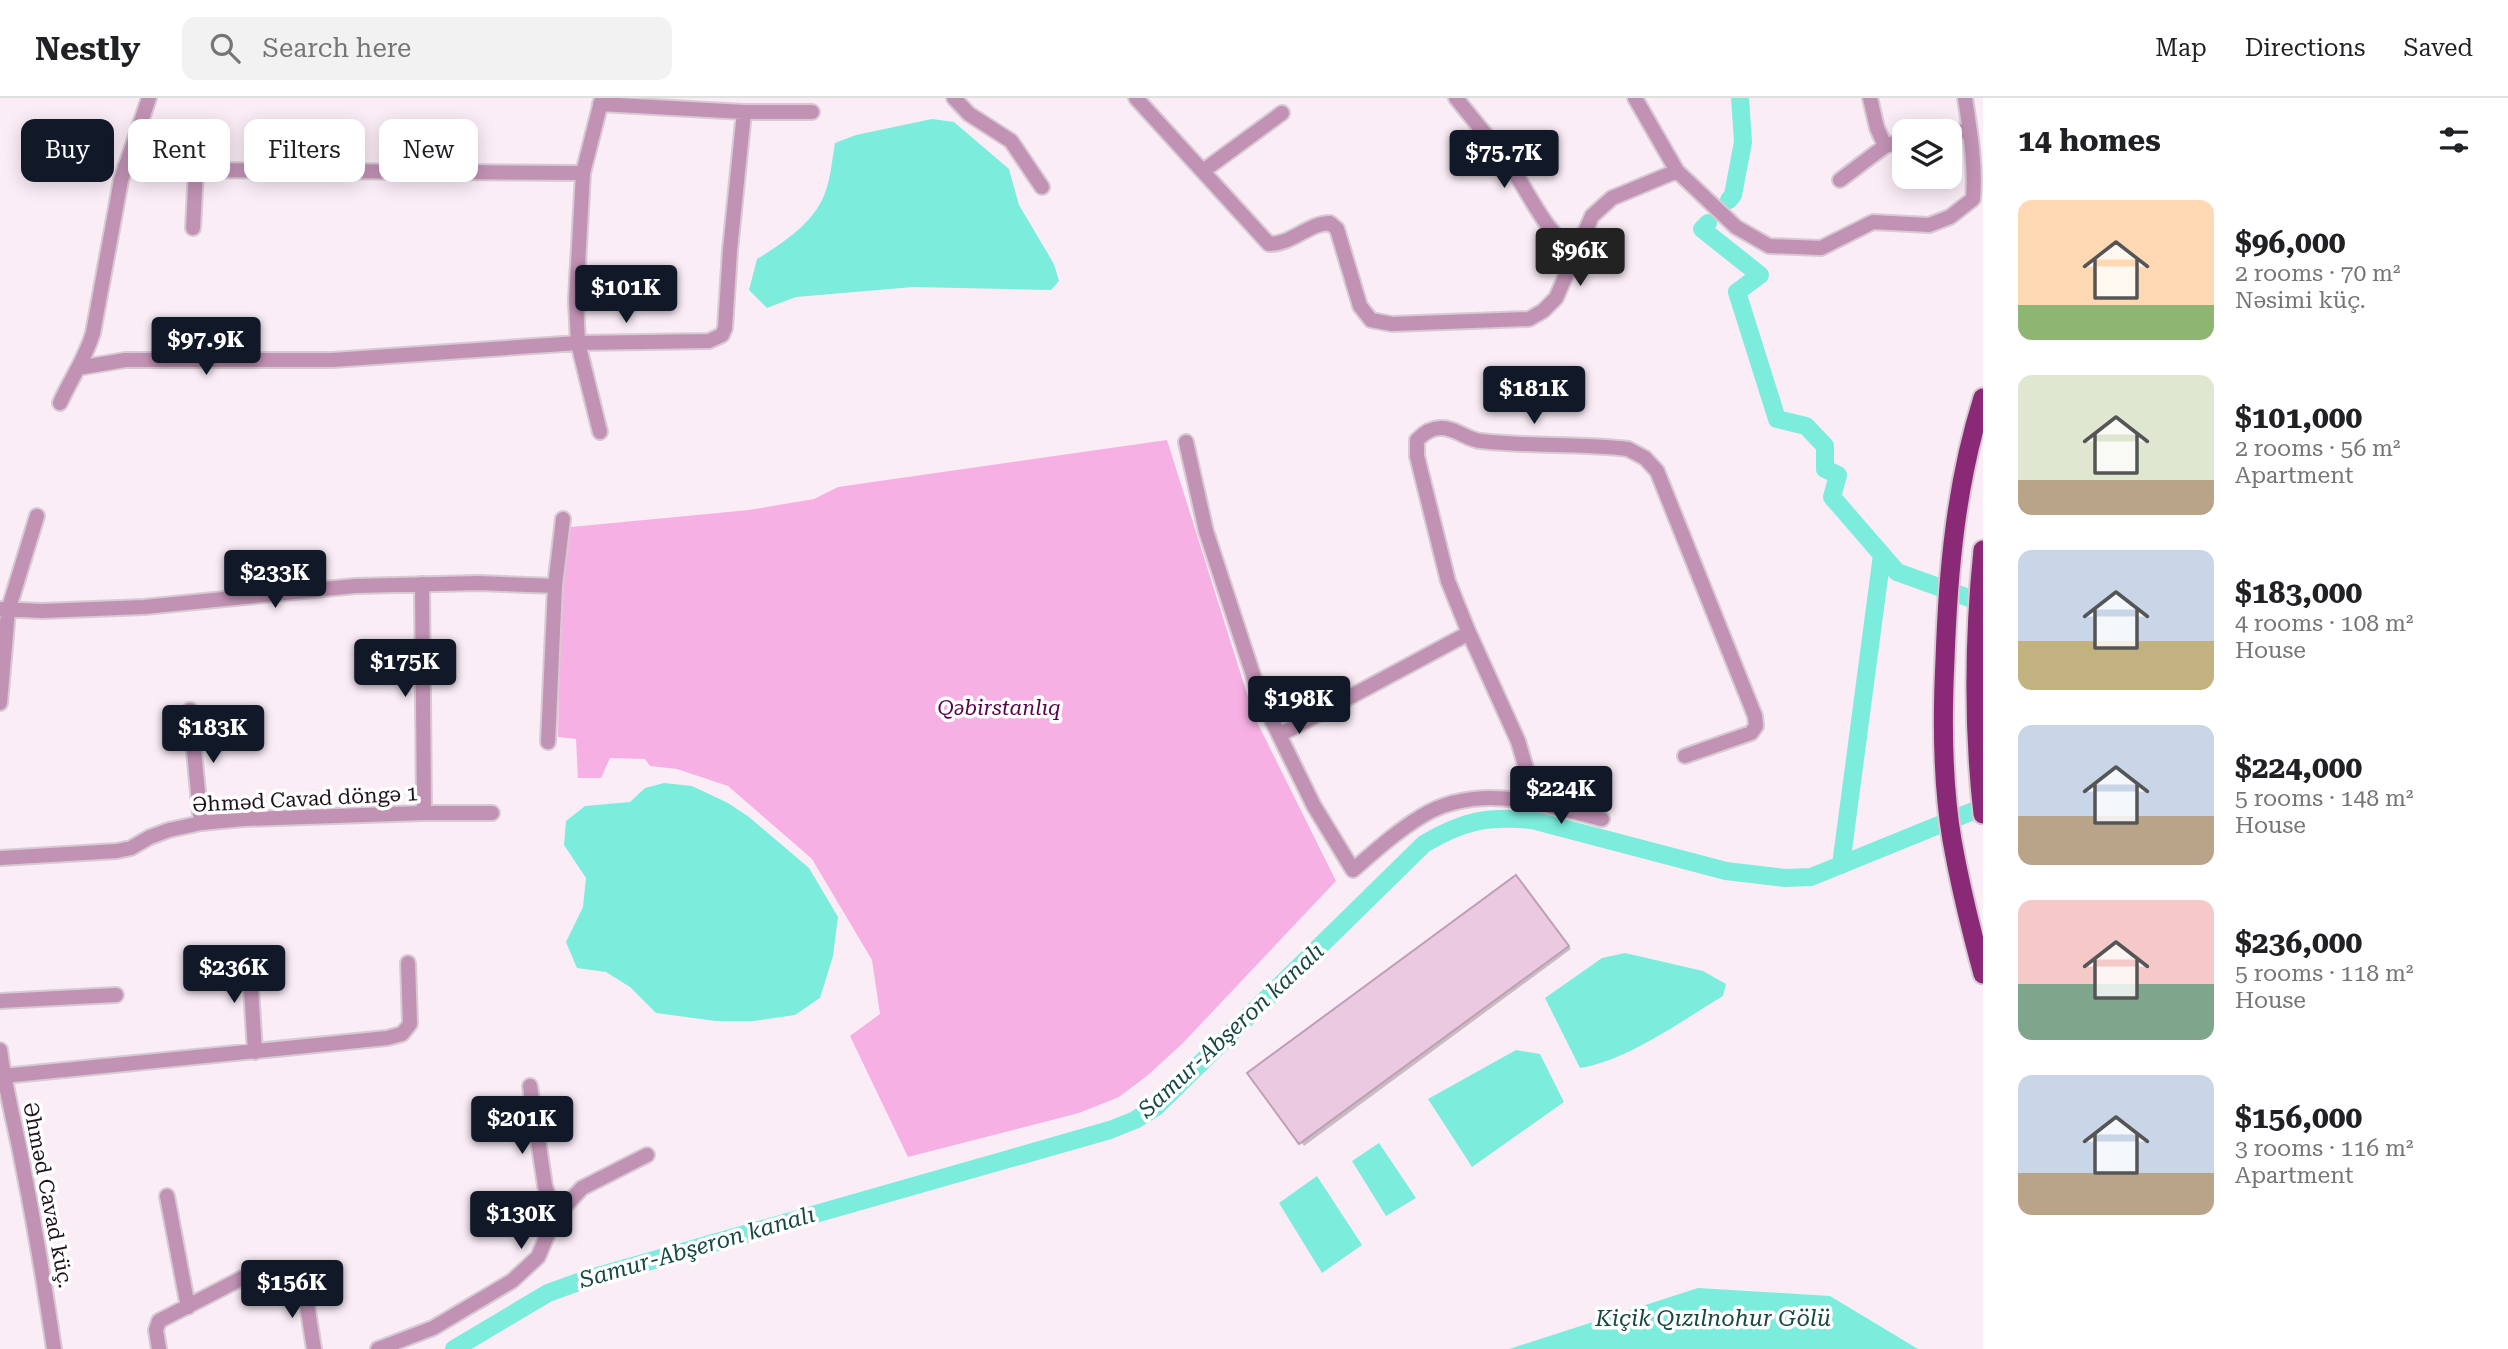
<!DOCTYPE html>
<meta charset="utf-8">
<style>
body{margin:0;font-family:"Roboto Serif",serif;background:#f2f2f2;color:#202124;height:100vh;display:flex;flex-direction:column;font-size:26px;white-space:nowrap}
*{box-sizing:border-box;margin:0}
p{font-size:23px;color:#757577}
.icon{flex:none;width:38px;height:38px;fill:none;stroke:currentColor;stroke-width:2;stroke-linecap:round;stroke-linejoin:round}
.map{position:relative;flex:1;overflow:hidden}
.sheet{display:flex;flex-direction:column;background:#fff;width:525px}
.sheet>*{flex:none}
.banner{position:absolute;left:21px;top:21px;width:665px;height:63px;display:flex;gap:14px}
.buttons{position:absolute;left:1892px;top:21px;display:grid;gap:14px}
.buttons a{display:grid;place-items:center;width:70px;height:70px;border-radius:14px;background:#fff;box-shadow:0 4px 18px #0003;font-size:35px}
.price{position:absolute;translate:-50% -60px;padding:0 16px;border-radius:7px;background:#111827;color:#fff;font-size:23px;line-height:46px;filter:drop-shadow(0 2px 4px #0008)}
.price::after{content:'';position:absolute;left:50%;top:42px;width:21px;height:16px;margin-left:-10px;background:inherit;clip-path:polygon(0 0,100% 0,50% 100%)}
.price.selected{background:#222;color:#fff}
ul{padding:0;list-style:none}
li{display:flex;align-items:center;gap:21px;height:175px;padding:0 35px}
li span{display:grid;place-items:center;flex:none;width:196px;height:140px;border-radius:14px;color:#555}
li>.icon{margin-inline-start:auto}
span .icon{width:84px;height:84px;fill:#fffc;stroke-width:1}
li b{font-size:30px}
h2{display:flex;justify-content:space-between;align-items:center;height:84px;padding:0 35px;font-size:30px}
.pill{padding:0 24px;border-radius:14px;background:#fff;box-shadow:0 4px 18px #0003;font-size:24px;line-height:63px}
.pill.selected{background:#111827;color:#fff}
header{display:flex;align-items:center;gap:42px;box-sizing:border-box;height:98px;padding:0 35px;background:#fff;border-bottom:2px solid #e0e0e0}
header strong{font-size:33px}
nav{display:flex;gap:38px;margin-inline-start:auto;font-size:24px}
.search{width:490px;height:63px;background:#f2f2f2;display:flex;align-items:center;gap:18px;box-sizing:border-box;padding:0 24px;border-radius:14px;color:#757577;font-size:26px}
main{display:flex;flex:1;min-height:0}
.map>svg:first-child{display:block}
.green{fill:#f6b0e3}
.water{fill:#7cecdc}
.shadow{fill:#0003}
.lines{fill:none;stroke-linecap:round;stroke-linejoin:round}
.canal{stroke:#7cecdc;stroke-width:18}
.building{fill:#ebcae1;stroke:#bf9fb6;stroke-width:2}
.minor-casing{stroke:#d7cad3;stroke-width:18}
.trunk-casing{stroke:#d7cad3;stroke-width:23}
.minor{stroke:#c292b5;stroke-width:14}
.trunk{stroke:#8a2a76;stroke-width:19}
.labels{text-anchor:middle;stroke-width:7;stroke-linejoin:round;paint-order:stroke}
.park-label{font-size:21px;font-style:italic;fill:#580249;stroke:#fff}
.street-label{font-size:21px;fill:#1d111a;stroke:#fff}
.water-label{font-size:23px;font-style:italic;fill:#174943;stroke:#fff}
</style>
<header>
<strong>Nestly</strong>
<div class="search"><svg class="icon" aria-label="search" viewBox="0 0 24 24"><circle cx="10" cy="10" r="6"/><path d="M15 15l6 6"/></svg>Search here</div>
<nav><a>Map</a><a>Directions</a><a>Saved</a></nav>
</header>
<main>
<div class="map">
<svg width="1983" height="1251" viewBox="0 0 1983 1251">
<rect width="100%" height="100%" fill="#fbedf6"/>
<path class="green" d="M1167 342 1254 618 1336 783 1182 946 1148 977 1119 999 1079 1015 908 1059 850 938 880 916 872 862 812 761 728 688 677 671 650 668 645 661 610 660 601 680H578L576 641 558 639 561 498 571 429 749 412 814 401 838 389Z"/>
<path class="water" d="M932 21 954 24 1009 71 1019 107 1054 166 1059 183 1051 192 913 189 796 199 767 210 749 192 757 161C783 145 814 125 825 95 831 80 832 61 835 45L856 37Z
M664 685 692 688 728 705 749 719 809 770 838 819 833 858 820 900 795 917 754 923H716L656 915 630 889 606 874 577 870 566 844 583 809 586 780 564 747 566 723 585 708 630 704 645 690Z
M1625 855 1703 873 1726 886 1723 898C1681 923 1629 962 1580 970L1545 900 1602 860Z
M1516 952 1540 956 1564 1004 1472 1069 1428 1001Z
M1379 1045 1416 1100 1386 1118 1352 1063Z
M1317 1078 1362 1147 1322 1175 1279 1105Z
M1698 1190 1830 1198 1918 1251H1509Z"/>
<path class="shadow" d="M1519 782 1571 851 1304 1048 1249 976Z"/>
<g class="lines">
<path class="canal" d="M1729 102 1733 97 1743 44 1740 0
M1708 125 1702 131 1760 177 1737 194 1777 321 1806 328 1825 348V371L1838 377 1832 399 1897 474 1983 505
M1841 767 1882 457
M454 1251 548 1195 584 1182 1110 1032 1135 1022 1156 1009 1424 746C1462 723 1487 718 1532 722L1726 773 1785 780 1811 779 1983 709"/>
</g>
<path class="building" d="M1516 777 1569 848 1299 1046 1247 975Z"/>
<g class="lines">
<g class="minor-casing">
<path id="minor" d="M954 0 969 16 1011 43 1042 89
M1136 0 1269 146C1293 146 1308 125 1330 125L1337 131 1360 208 1371 222 1392 226 1529 221 1543 213 1556 200 1592 118 1612 100 1677 73 1736 129 1769 148 1821 150 1873 124 1929 127 1950 119 1973 101C1976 67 1970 33 1965 0
M1456 0C1475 24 1496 48 1514 74 1534 103 1546 136 1577 155
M1635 0 1677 73
M1870 0 1877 30 1885 48 1904 42
M600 6 744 14H812
M1950 34 1970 33
M125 69 196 72 583 75
M1203 73 1282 15
M1840 82 1885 48
M193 130 196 72
M78 270 125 262H332L578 245 709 243 722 237 725 230 730 152 744 14
M60 305C71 280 85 262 93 235L121 82 149 0
M600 334 578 245 576 203 583 75 602 0
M1186 344 1206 433 1260 598 1314 708 1353 772C1375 753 1397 733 1422 718 1478 684 1544 706 1602 721
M422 486 424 715
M0 511 42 513 144 509 355 488 478 485 555 488
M0 605 8 513 37 418
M190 612 201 725
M1279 637 1469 535
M548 644 555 488 563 421
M1529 702 1526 670 1518 643 1469 535 1448 483 1417 358V342C1423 336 1431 330 1440 330 1455 329 1467 342 1481 343 1530 349 1579 345 1628 351L1645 360 1657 373 1755 618 1756 628 1751 635 1685 658
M0 760 117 753 131 750 150 739 169 732 201 725 243 721 424 715H492
M249 859 255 954
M0 903 116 897
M0 952C5 991 16 1030 23 1069 35 1129 45 1190 54 1251
M3 978 387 940 402 936 410 926 408 865
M530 988 545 1088 555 1119
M167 1098 188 1209
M304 1187 314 1251
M159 1251 156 1232 159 1223 252 1175
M378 1251 433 1230 512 1183 538 1159 555 1119 582 1090 647 1057"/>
</g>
<g class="trunk-casing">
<path id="trunk" d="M1983 300C1956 385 1948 473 1945 562 1942 622 1942 683 1952 742 1960 787 1971 832 1983 876
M1983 452C1974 540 1973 628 1983 716"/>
</g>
<use href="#minor" class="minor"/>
<use href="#trunk" class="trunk"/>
</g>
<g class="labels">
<g class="park-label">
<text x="999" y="617">Qəbirstanlıq</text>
</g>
<g class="street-label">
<text transform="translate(305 701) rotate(-3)" y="7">Əhməd Cavad döngə 1</text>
<text transform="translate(48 1097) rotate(79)" y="7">Əhməd Cavad küç.</text>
</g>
<g class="water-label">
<text transform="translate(1231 932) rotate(-43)" y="8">Samur-Abşeron kanalı</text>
<text transform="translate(697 1149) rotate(-16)" y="8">Samur-Abşeron kanalı</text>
<text x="1713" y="1228">Kiçik Qızılnohur Gölü</text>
</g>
</g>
</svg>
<div class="buttons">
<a><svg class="icon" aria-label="layers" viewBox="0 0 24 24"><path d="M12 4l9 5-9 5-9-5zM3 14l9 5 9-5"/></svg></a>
</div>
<b class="price" style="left:1504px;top:92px">$75.7K</b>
<b class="price selected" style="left:1580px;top:190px">$96K</b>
<b class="price" style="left:626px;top:227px">$101K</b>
<b class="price" style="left:206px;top:279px">$97.9K</b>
<b class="price" style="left:1534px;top:328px">$181K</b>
<b class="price" style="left:275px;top:512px">$233K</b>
<b class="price" style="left:405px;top:601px">$175K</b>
<b class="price" style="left:1299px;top:638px">$198K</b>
<b class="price" style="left:213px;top:667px">$183K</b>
<b class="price" style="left:1561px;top:728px">$224K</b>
<b class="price" style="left:234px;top:907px">$236K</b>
<b class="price" style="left:522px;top:1058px">$201K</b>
<b class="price" style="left:521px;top:1153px">$130K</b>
<b class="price" style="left:292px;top:1222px">$156K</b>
<div class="banner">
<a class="pill selected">Buy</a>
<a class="pill">Rent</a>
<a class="pill">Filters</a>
<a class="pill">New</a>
</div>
</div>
<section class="sheet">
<h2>14 homes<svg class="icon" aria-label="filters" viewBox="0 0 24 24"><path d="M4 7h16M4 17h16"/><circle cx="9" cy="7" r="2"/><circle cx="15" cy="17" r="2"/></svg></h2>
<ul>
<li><span style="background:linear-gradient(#ffd9b3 75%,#8fb573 0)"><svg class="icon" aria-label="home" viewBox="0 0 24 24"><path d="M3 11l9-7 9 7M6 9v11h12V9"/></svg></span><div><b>$96,000</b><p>2 rooms · 70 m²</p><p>Nəsimi küç.</p></div></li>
<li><span style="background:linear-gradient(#dfe7d0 75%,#b9a48a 0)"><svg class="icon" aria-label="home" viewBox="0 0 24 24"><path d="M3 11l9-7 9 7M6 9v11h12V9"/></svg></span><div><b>$101,000</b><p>2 rooms · 56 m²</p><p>Apartment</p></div></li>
<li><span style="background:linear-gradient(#c9d6e8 65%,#c2b280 0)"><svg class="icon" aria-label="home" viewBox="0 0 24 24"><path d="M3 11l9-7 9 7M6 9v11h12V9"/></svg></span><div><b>$183,000</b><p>4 rooms · 108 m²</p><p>House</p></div></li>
<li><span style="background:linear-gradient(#c9d6e8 65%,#b9a48a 0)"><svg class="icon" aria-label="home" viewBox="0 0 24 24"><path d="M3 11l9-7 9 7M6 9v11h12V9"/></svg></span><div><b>$224,000</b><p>5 rooms · 148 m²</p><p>House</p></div></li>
<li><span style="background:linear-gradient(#f6c9c9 60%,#7fa58c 0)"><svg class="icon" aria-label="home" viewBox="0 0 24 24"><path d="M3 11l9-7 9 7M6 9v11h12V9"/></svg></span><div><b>$236,000</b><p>5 rooms · 118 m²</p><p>House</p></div></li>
<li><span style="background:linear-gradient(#c9d6e8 70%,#b9a48a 0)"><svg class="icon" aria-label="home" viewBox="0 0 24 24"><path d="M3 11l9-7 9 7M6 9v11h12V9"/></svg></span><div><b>$156,000</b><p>3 rooms · 116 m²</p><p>Apartment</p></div></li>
</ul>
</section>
</main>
